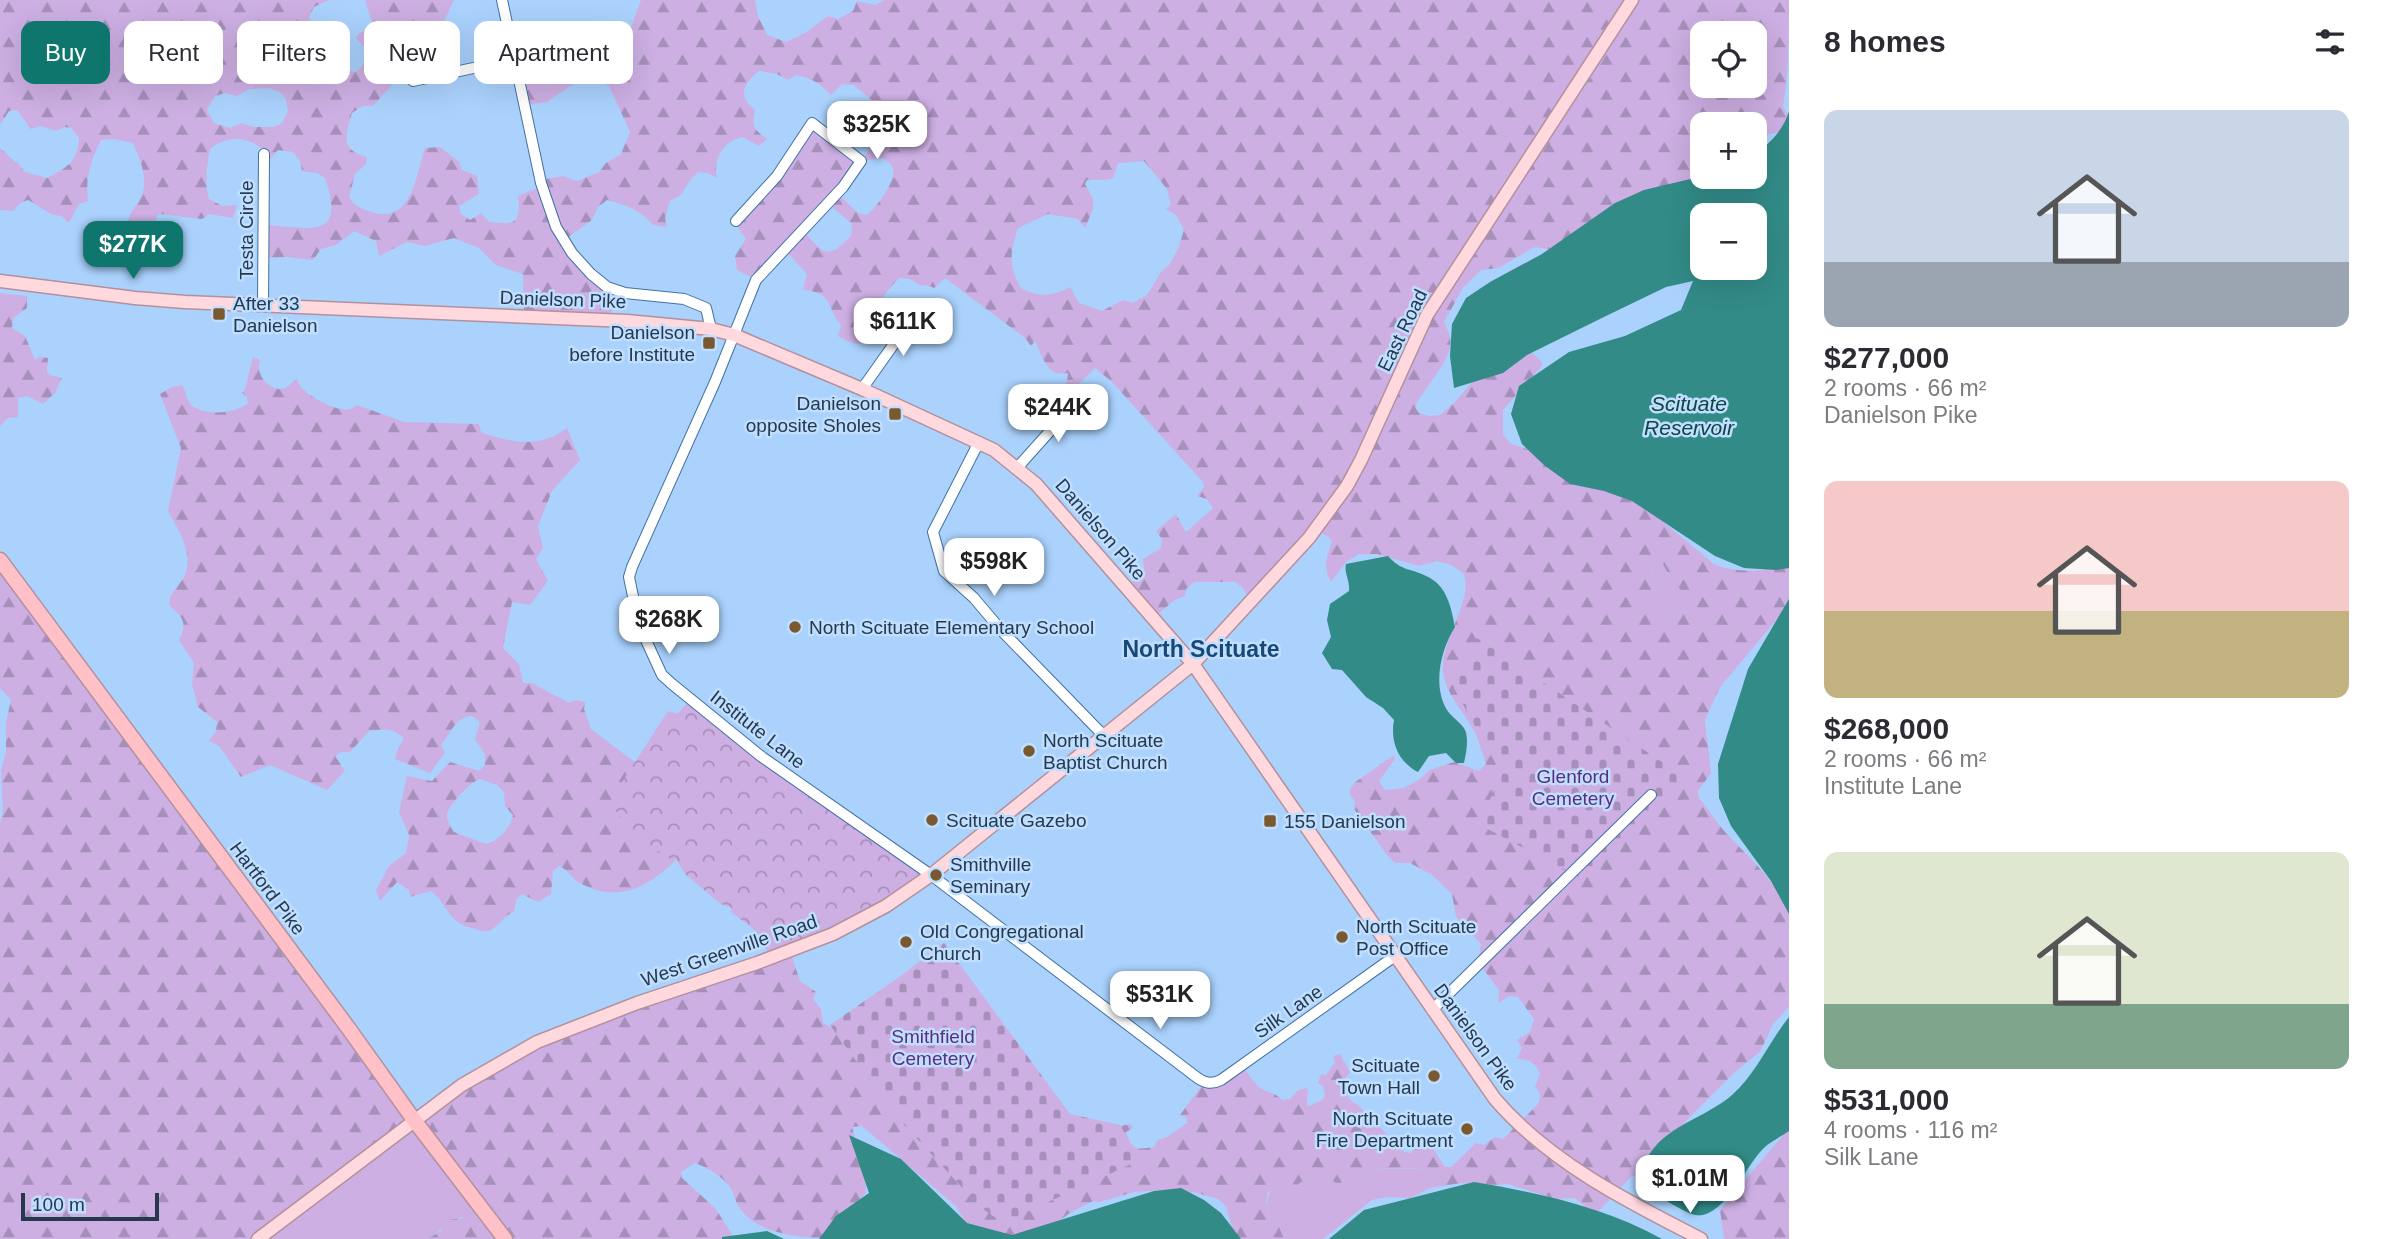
<!DOCTYPE html>
<meta charset="utf-8">
<style>
body{margin:0;font-family:Helvetica,sans-serif;background:#f2f2f3;color:#2b2b33;height:100vh;display:flex;flex-direction:column;font-size:26px;white-space:nowrap}
*{box-sizing:border-box;margin:0}
p{font-size:23px;color:#7c7c81}
.icon{flex:none;width:38px;height:38px;fill:none;stroke:currentColor;stroke-width:2;stroke-linecap:round;stroke-linejoin:round}
.map{position:relative;flex:1;overflow:hidden}
.drawer{display:flex;flex-direction:column;background:#fff;width:595px}
.drawer>*{flex:none}
.top-card{position:absolute;left:21px;top:21px;width:665px;height:63px;display:flex;gap:14px}
.fabs{position:absolute;left:1690px;top:21px;display:grid;gap:14px}
.fabs a{display:grid;place-items:center;width:77px;height:77px;border-radius:14px;background:#fff;box-shadow:0 7px 28px #0002;font-size:35px}
.scale{position:absolute;left:21px;bottom:18px;width:138px;box-sizing:border-box;padding-left:7px;border:4px solid #24394e;border-top:0;font-size:19px;line-height:24px;white-space:nowrap;color:#24394e;-webkit-text-stroke:5px #c0deff;paint-order:stroke}
.price{position:absolute;translate:-50% -60px;padding:0 16px;border-radius:14px;background:#fff;color:#222;font-size:23px;line-height:46px;filter:drop-shadow(0 2px 4px #0008)}
.price::after{content:'';position:absolute;left:50%;top:42px;width:21px;height:16px;margin-left:-10px;background:inherit;clip-path:polygon(0 0,100% 0,50% 100%)}
.price.selected{background:#0f766e;color:#fff}
ul{padding:0;list-style:none}
li{display:grid;align-content:center;gap:14px;height:371px;padding:0 35px}
li span{display:grid;place-items:center;height:217px;border-radius:14px;color:#555}
li>.icon{margin-inline-start:auto}
span .icon{width:126px;height:126px;fill:#fffc;stroke-width:1}
li b{font-size:30px}
h2{display:flex;justify-content:space-between;align-items:center;height:84px;padding:0 35px;font-size:30px}
.chip{padding:0 24px;border-radius:14px;background:#fff;box-shadow:0 7px 28px #0002;font-size:24px;line-height:63px}
.chip.selected{background:#0f766e;color:#fff}
main{display:flex;flex:1;min-height:0}
.map>svg:first-child{display:block}
.green{fill:#cdafe3}
.forest{fill:url(#forest-firs);fill-rule:evenodd}
.cemetery{fill:url(#cemetery-stones)}
.park{fill:url(#park-crowns)}
.water{fill:#328b87;fill-rule:evenodd}
.lines{fill:none;stroke-linecap:round;stroke-linejoin:round}
.minor-casing{stroke:#4271a2;stroke-width:12}
.major-casing{stroke:#b2919d;stroke-width:15}
.highway-casing{stroke:#b2919d;stroke-width:17}
.minor{stroke:#fff;stroke-width:10}
.major{stroke:#ffd9de;stroke-width:12}
.highway{stroke:#ffc0c8;stroke-width:14}
.poi-dot{fill:#7a5930;stroke:#c0deff;stroke-width:2.5}
.labels{text-anchor:middle;stroke-width:5;stroke-linejoin:round;paint-order:stroke}
.street-label{font-size:19px;fill:#24394e;stroke:#c0deff}
.poi-label{font-size:19px;fill:#24394e;stroke:#c0deff;text-anchor:start}
.park-label{font-size:19px;fill:#5e2c7c;stroke:#c0deff}
.water-label{font-size:21px;font-style:italic;fill:#0e4441;stroke:#c0deff}
.quarter-label{font-size:23px;font-weight:bold;fill:#184976;stroke:#c0deff}
</style>
<main>
<div class="map">
<svg width="1789" height="1239" viewBox="0 0 1789 1239">
<defs>
<pattern id="forest-firs" width="22" height="20" patternUnits="userSpaceOnUse" patternTransform="scale(1.75)"><rect width="22" height="20" fill="#cdafe3"/><path d="M5 1l3.5 6h-7zM16 11l3.5 6h-7z" fill="#a68fba"/></pattern>
<pattern id="cemetery-stones" width="16" height="16" patternUnits="userSpaceOnUse" patternTransform="scale(1.75)"><rect width="16" height="16" fill="#cdafe3"/><path d="M2 7V4a2 2 0 0 1 4 0v3zM10 15v-3a2 2 0 0 1 4 0v3z" fill="#a68fba"/></pattern>
<pattern id="park-crowns" width="20" height="18" patternUnits="userSpaceOnUse" patternTransform="scale(1.75)"><rect width="20" height="18" fill="#cdafe3"/><path d="M2 6a3 3 0 1 1 6 0M12 15a3 3 0 1 1 6 0" fill="none" stroke="#a68fba"/></pattern>
</defs>
<rect width="100%" height="100%" fill="#aad2fd"/>
<path class="green" d="M1663 560C1664 579 1687 589 1694 606L1686 613 1673 609 1668 613 1654 608C1655 592 1651 578 1653 562Z
M417 1119 478 1201 477 1216 468 1218 460 1217 427 1239H259Z
M1426 1169 1433 1173 1435 1179 1430 1188 1410 1198 1387 1197 1372 1200 1323 1239H1284L1277 1222 1269 1216C1265 1199 1267 1193 1281 1181L1297 1185C1331 1163 1324 1188 1346 1182 1357 1180 1366 1172 1377 1170 1392 1168 1410 1169 1426 1169Z"/>
<path class="forest" d="M0 0H329L314 7 309 17 317 38 325 47C321 61 322 71 338 75L349 70 355 72C364 67 366 60 367 50L356 38 359 33 367 30 372 22 365 0H454L445 19V46L437 65 439 71 397 79 373 106H363L352 113C346 135 339 150 367 157L366 164 355 174 349 198C356 207 361 209 372 212 411 225 416 176 425 148L440 147 459 162 462 170 477 176 479 194 459 206 461 214 470 220 481 213 489 222C516 225 521 224 518 196L540 187V180L563 176 577 181 599 172 606 163 621 154 630 132 609 86 590 78 570 86 547 102 524 105 508 34 531 29 550 35 558 30 574 42 608 50 627 38 641 0H755L758 16 767 35 786 42 805 33 828 16 838 19 853 11 857 1 875 5 885 0H1789C1789 34 1789 74 1783 106L1789 117V131L1769 134 1755 144V124H1703V175L1559 251 1535 247 1498 268 1481 270 1463 288 1444 322C1446 327 1449 333 1450 338 1455 358 1423 388 1415 407L1419 413 1429 416 1440 415 1456 401 1489 363 1530 351 1542 362V366L1503 410V434L1511 444 1530 450 1632 496 1714 564C1730 571 1756 573 1773 568 1779 567 1784 563 1789 560V605L1720 687 1705 720 1711 773 1698 791 1699 798C1708 809 1716 822 1726 833 1749 858 1775 880 1789 911V1007L1773 1024 1760 1052 1737 1070 1688 1119 1657 1155 1647 1176H1632L1596 1214 1574 1198 1555 1199 1508 1184 1494 1185 1461 1183 1430 1188 1435 1179 1433 1173 1426 1169C1410 1169 1392 1167 1377 1170 1366 1172 1357 1180 1346 1182 1324 1188 1331 1163 1297 1185L1280 1182 1276 1190 1268 1192 1266 1202 1269 1216 1277 1222 1284 1239H1238L1234 1235 1226 1206 1218 1199 1194 1192 1181 1193 1162 1190 1134 1192 1100 1202 1093 1201 1070 1213 1043 1232 1009 1236 966 1224 957 1207 862 1126 852 1127 864 1172 866 1192 858 1203 849 1239C816 1239 760 1239 739 1207 735 1201 734 1193 730 1187 721 1175 708 1168 695 1163L681 1172 682 1178 715 1208 735 1239H427L441 1231 448 1220 477 1216 478 1202 417 1120 259 1239H0V825L3 809 1 771 6 752V722L11 700 0 688V557L416 1117 532 1044 790 951 800 981 816 992 813 999 821 1009 823 1023C836 1029 853 1045 855 1060L860 1061 981 1207 1114 1127 1131 1124 1133 1128 1126 1132C1131 1150 1137 1150 1154 1147L1158 1140 1167 1137 1187 1123 1186 1117 1180 1115 1203 1084 1243 1066C1249 1075 1254 1084 1262 1089 1271 1094 1274 1092 1282 1100L1290 1099 1298 1090 1306 1088 1308 1090 1307 1105 1310 1106 1322 1100 1325 1095 1323 1086 1318 1083 1321 1074 1326 1075 1335 1062 1333 1056 1340 1054 1350 1072 1344 1080C1346 1092 1346 1099 1358 1105L1404 1152 1410 1153 1424 1142 1430 1144 1445 1167H1451L1476 1143 1484 1145 1495 1137 1503 1139 1538 1104C1541 1096 1541 1093 1535 1087L1540 1074C1535 1063 1530 1059 1517 1059L1522 1048 1517 1040 1530 1032 1534 1019 1518 997 1510 996 1498 1003 1499 990 1478 962 1481 944 1456 917 1452 894 1432 875 1410 863H1395L1387 855 1354 809 1355 803 1349 792 1354 783 1394 755 1395 759 1379 781 1385 790 1404 788 1420 779 1430 770 1454 762 1479 771 1486 764C1482 753 1479 739 1473 729 1463 711 1446 694 1443 672 1440 641 1475 598 1463 573L1451 565 1437 561 1419 566 1377 554H1359L1346 562 1331 582C1322 565 1327 558 1332 540L1316 529 1251 601 1242 587 1235 582H1194L1186 589 1185 596 1173 601 1154 618 1128 587 1144 573 1143 559 1161 548 1162 539 1156 531 1176 514 1186 532 1213 508 1207 499 1197 496 1204 487 1203 482 1111 381 1095 368 1075 388V401L1064 414 1052 405 1067 381 1068 373C1047 378 1043 357 1035 341L1031 346 1025 338 945 278 934 288 927 285 922 286 910 279 900 278C887 289 876 305 873 322L881 331C862 346 859 348 838 336L841 325C826 307 833 292 803 290L807 274 785 250 755 279 737 270 735 256 746 239 738 228 736 221 750 207 808 127 860 160 838 194 858 213 867 215C876 208 899 178 892 166 891 164 885 160 883 158L861 161 874 143 886 118 884 111 854 85 842 84 831 95C821 84 810 77 796 75L788 80 777 74 759 71C743 84 737 96 755 110 752 128 753 128 767 139L759 146 742 137C722 142 713 159 717 178L708 173 698 172 690 180 681 195 670 201 665 218 667 227 653 225C642 211 625 204 607 200L598 207 592 220 564 240 611 290 609 295 615 304 612 308 611 315 524 313 523 274 496 265 479 248 454 238 425 246 407 242 379 256 376 241 354 231 336 245 321 249 313 260 287 257 263 258 264 225C309 227 347 242 325 178L317 173 302 171 300 161 293 152 278 150 265 165 263 149C244 135 227 136 210 149 207 165 204 184 209 199L222 206 237 205 233 218 209 214 202 219 160 214 157 216 148 254 144 239 128 227C130 206 135 211 141 197 149 180 140 158 133 143L113 139 101 140C91 161 85 177 88 201L79 204 70 221 67 222 62 216 53 215 28 200 20 203 13 211 0 210V148L15 162H17L25 172 47 178C67 168 78 161 79 138L71 128 64 127 57 131 40 126 31 129 17 110 9 111 0 125ZM1703 33H1755V86H1703ZM270 88 281 93 286 99 288 111 282 123 274 127H253L242 123 230 128 214 123 207 110 215 96 225 93 237 96 249 89ZM1144 161 1167 189 1171 205 1166 209 1176 215 1184 230 1178 249 1169 265 1161 272 1147 295 1133 303 1123 300 1102 311 1079 303 1070 287C1054 296 1037 298 1021 288 1008 265 1010 253 1018 228L1048 214 1078 219 1085 228 1093 209V199L1085 184 1087 180C1096 178 1106 182 1113 178L1118 163ZM829 204 852 224 851 236 836 250 826 252 818 247 803 231ZM1662 560C1665 573 1676 583 1683 593 1687 599 1691 599 1694 606L1686 613 1673 609 1668 613 1654 608C1655 592 1651 578 1653 563Z
M0 293 27 296V308L13 318 12 328 25 336 35 360 39 357 48 358 47 372 50 375 62 378 55 393 43 404 27 396 18 398V417L8 418 0 426Z
M253 357 260 360C253 381 282 401 294 380H297C300 392 328 407 341 409 347 411 352 409 357 405L404 422 479 424 481 432C511 443 540 449 567 428L580 460 552 491 538 526 543 548 536 559 548 581 530 605 512 602 503 648 519 664 523 683H532L569 703 576 700 585 702 584 709 591 729 636 763 668 858 676 860C648 887 618 904 580 883 571 879 569 870 559 866L553 871 551 894 538 902 522 894 516 900 514 912C503 915 498 929 487 931 482 932 476 929 471 928 446 921 449 905 431 891L410 897 409 890 397 882 380 901 376 890 389 866 406 853 409 835 399 812 407 776 432 781 450 762 479 771 485 765V754L475 739 480 722 472 716C455 717 451 733 441 745L445 753 430 773 395 759 397 751 404 738C392 727 384 729 369 731L350 752H341L335 756 345 771 327 790 270 765 241 777 219 746 209 741 216 731 217 722 198 707 192 684 194 663 179 640C188 622 183 618 169 605 169 594 176 589 182 580 197 558 179 531 168 511L181 448 160 394 172 387 182 385C187 392 186 400 192 406 206 416 236 414 248 403L247 397 242 393 245 389ZM480 779 497 785 504 792 505 806 513 815C510 828 500 840 486 844L454 832C451 828 447 821 447 816 447 806 471 781 480 779Z
M1789 1128V1239H1724L1720 1210Z"/>
<path class="cemetery" d="M1477 638 1671 768 1683 778 1581 878 1478 824 1502 775 1454 688Z
M944 943 1070 1114 1120 1125 1140 1160 1007 1221 993 1216 979 1206 898 1118 830 1025 902 975Z"/>
<path class="park" d="M693 697 778 764 929 875 883 908 771 957 756 931 731 912 732 908 721 904 686 875 676 860 668 858 627 828 613 806 617 790 668 711 677 714Z"/>
<path class="water" d="M1789 111V568L1776 570 1744 568 1715 556 1632 501 1604 491 1570 484 1544 465 1522 444 1511 414 1519 386 1569 352 1625 336 1681 310 1693 281 1666 287 1608 315 1527 355 1503 373 1454 388 1450 356 1452 324 1466 298 1490 282 1542 254 1615 203 1644 190 1703 176 1755 177V153C1771 144 1784 128 1789 111ZM1703 215H1755V268H1703Z
M1388 556C1401 571 1410 568 1426 576 1447 585 1451 607 1455 627 1441 649 1432 685 1447 710 1451 717 1462 723 1465 730 1469 739 1466 754 1464 763H1456L1446 753 1429 756 1418 772C1398 762 1390 741 1394 720L1383 708 1366 697 1342 670 1332 669 1322 653 1331 637 1327 620 1330 604 1349 591C1350 580 1344 574 1346 564Z
M1789 599V914L1771 881 1731 826 1719 798 1718 764 1748 669Z
M1789 1017V1131C1782 1136 1773 1140 1766 1146 1747 1162 1723 1221 1695 1215 1682 1212 1655 1193 1642 1186 1644 1178 1644 1167 1647 1159 1663 1126 1706 1118 1732 1095 1756 1074 1769 1042 1789 1017Z
M849 1135 901 1159 967 1223 1012 1235 1154 1191 1181 1188 1204 1200 1221 1213 1241 1239H819L836 1216 869 1193Z
M1474 1182C1539 1193 1604 1207 1662 1239H1329L1364 1210Z
M767 1231 784 1239H722V1237Z"/>
<g class="lines">
<g class="minor-casing">
<path id="minor" d="M502 0 541 183 556 227 572 253 591 274 607 287 625 293 684 299 706 308 711 329
M413 81 515 59
M736 221 777 176 812 123 861 161 843 187 756 280 715 382 632 567 629 577 639 625 662 675 672 684 762 757 931 875 1195 1076C1204 1083 1211 1085 1221 1080L1395 956
M263 306 264 154
M862 389 918 310
M979 442 933 532 944 571 974 598 1001 630 1104 736
M1017 468 1077 401
M1432 1010 1651 795"/>
</g>
<g class="major-casing">
<path id="major" d="M0 281 135 298 185 302 627 321 711 329 734 335 862 389 994 450 1036 484 1193 664 1495 1099C1549 1162 1628 1202 1701 1239
M258 1239 462 1085 537 1042 637 1003 757 963 833 934 886 906 931 875 1193 664 1309 538 1347 486 1361 460 1427 315 1632 0"/>
</g>
<g class="highway-casing">
<path id="highway" d="M0 560 349 1029 414 1120 505 1239"/>
</g>
<use href="#minor" class="minor"/>
<use href="#major" class="major"/>
<use href="#highway" class="highway"/>
</g>
<g class="poi-dot">
<rect x="212" y="307" width="14" height="14" rx="3.5"/>
<rect x="702" y="336" width="14" height="14" rx="3.5"/>
<rect x="888" y="407" width="14" height="14" rx="3.5"/>
<circle cx="795" cy="627" r="7"/>
<circle cx="1029" cy="751" r="7"/>
<circle cx="932" cy="820" r="7"/>
<rect x="1263" y="814" width="14" height="14" rx="3.5"/>
<circle cx="936" cy="875" r="7"/>
<circle cx="1342" cy="937" r="7"/>
<circle cx="906" cy="942" r="7"/>
<circle cx="1434" cy="1076" r="7"/>
<circle cx="1467" cy="1129" r="7"/>
</g>
<g class="labels">
<g class="street-label">
<text transform="translate(246 230) rotate(-90)" y="7">Testa Circle</text>
<text transform="translate(563 299) rotate(2)" y="7">Danielson Pike</text>
<text transform="translate(1402 330) rotate(-64)" y="7">East Road</text>
<text transform="translate(1101 529) rotate(49)" y="7">Danielson Pike</text>
<text transform="translate(758 729) rotate(38)" y="7">Institute Lane</text>
<text transform="translate(268 888) rotate(53)" y="7">Hartford Pike</text>
<text transform="translate(729 950) rotate(-19)" y="7">West Greenville Road</text>
<text transform="translate(1288 1011) rotate(-35)" y="7">Silk Lane</text>
<text transform="translate(1476 1037) rotate(54)" y="7">Danielson Pike</text>
</g>
<g class="poi-label">
<text x="233" y="310">After 33<tspan x="233" dy="22">Danielson</tspan></text>
<text x="695" y="339" text-anchor="end">Danielson<tspan x="695" dy="22">before Institute</tspan></text>
<text x="881" y="410" text-anchor="end">Danielson<tspan x="881" dy="22">opposite Sholes</tspan></text>
<text x="809" y="634">North Scituate Elementary School</text>
<text x="1043" y="747">North Scituate<tspan x="1043" dy="22">Baptist Church</tspan></text>
<text x="946" y="827">Scituate Gazebo</text>
<text x="1284" y="828">155 Danielson</text>
<text x="950" y="871">Smithville<tspan x="950" dy="22">Seminary</tspan></text>
<text x="1356" y="933">North Scituate<tspan x="1356" dy="22">Post Office</tspan></text>
<text x="920" y="938">Old Congregational<tspan x="920" dy="22">Church</tspan></text>
<text x="1420" y="1072" text-anchor="end">Scituate<tspan x="1420" dy="22">Town Hall</tspan></text>
<text x="1453" y="1125" text-anchor="end">North Scituate<tspan x="1453" dy="22">Fire Department</tspan></text>
</g>
<g class="park-label">
<text x="1573" y="783">Glenford<tspan x="1573" dy="22">Cemetery</tspan></text>
<text x="933" y="1043">Smithfield<tspan x="933" dy="22">Cemetery</tspan></text>
</g>
<g class="water-label">
<text x="1689" y="411">Scituate<tspan x="1689" dy="24">Reservoir</tspan></text>
</g>
<g class="quarter-label">
<text x="1201" y="657">North Scituate</text>
</g>
</g>
</svg>
<div class="fabs">
<a><svg class="icon" aria-label="locate" viewBox="0 0 24 24"><circle cx="12" cy="12" r="6"/><path d="M12 2v4M12 18v4M2 12h4M18 12h4"/></svg></a>
<a>+</a>
<a>−</a>
</div>
<div class="scale">100 m</div>
<b class="price" style="left:877px;top:161px">$325K</b>
<b class="price selected" style="left:133px;top:281px">$277K</b>
<b class="price" style="left:903px;top:358px">$611K</b>
<b class="price" style="left:1058px;top:444px">$244K</b>
<b class="price" style="left:994px;top:598px">$598K</b>
<b class="price" style="left:669px;top:656px">$268K</b>
<b class="price" style="left:1160px;top:1031px">$531K</b>
<b class="price" style="left:1690px;top:1215px">$1.01M</b>
<div class="top-card">
<a class="chip selected">Buy</a>
<a class="chip">Rent</a>
<a class="chip">Filters</a>
<a class="chip">New</a>
<a class="chip">Apartment</a>
</div>
</div>
<section class="drawer">
<h2>8 homes<svg class="icon" aria-label="filters" viewBox="0 0 24 24"><path d="M4 7h16M4 17h16"/><circle cx="9" cy="7" r="2"/><circle cx="15" cy="17" r="2"/></svg></h2>
<ul>
<li><span style="background:linear-gradient(#c9d6e8 70%,#9aa5b1 0)"><svg class="icon" aria-label="home" viewBox="0 0 24 24"><path d="M3 11l9-7 9 7M6 9v11h12V9"/></svg></span><div><b>$277,000</b><p>2 rooms · 66 m²</p><p>Danielson Pike</p></div></li>
<li><span style="background:linear-gradient(#f6c9c9 60%,#c2b280 0)"><svg class="icon" aria-label="home" viewBox="0 0 24 24"><path d="M3 11l9-7 9 7M6 9v11h12V9"/></svg></span><div><b>$268,000</b><p>2 rooms · 66 m²</p><p>Institute Lane</p></div></li>
<li><span style="background:linear-gradient(#dfe7d0 70%,#7fa58c 0)"><svg class="icon" aria-label="home" viewBox="0 0 24 24"><path d="M3 11l9-7 9 7M6 9v11h12V9"/></svg></span><div><b>$531,000</b><p>4 rooms · 116 m²</p><p>Silk Lane</p></div></li>
</ul>
</section>
</main>
